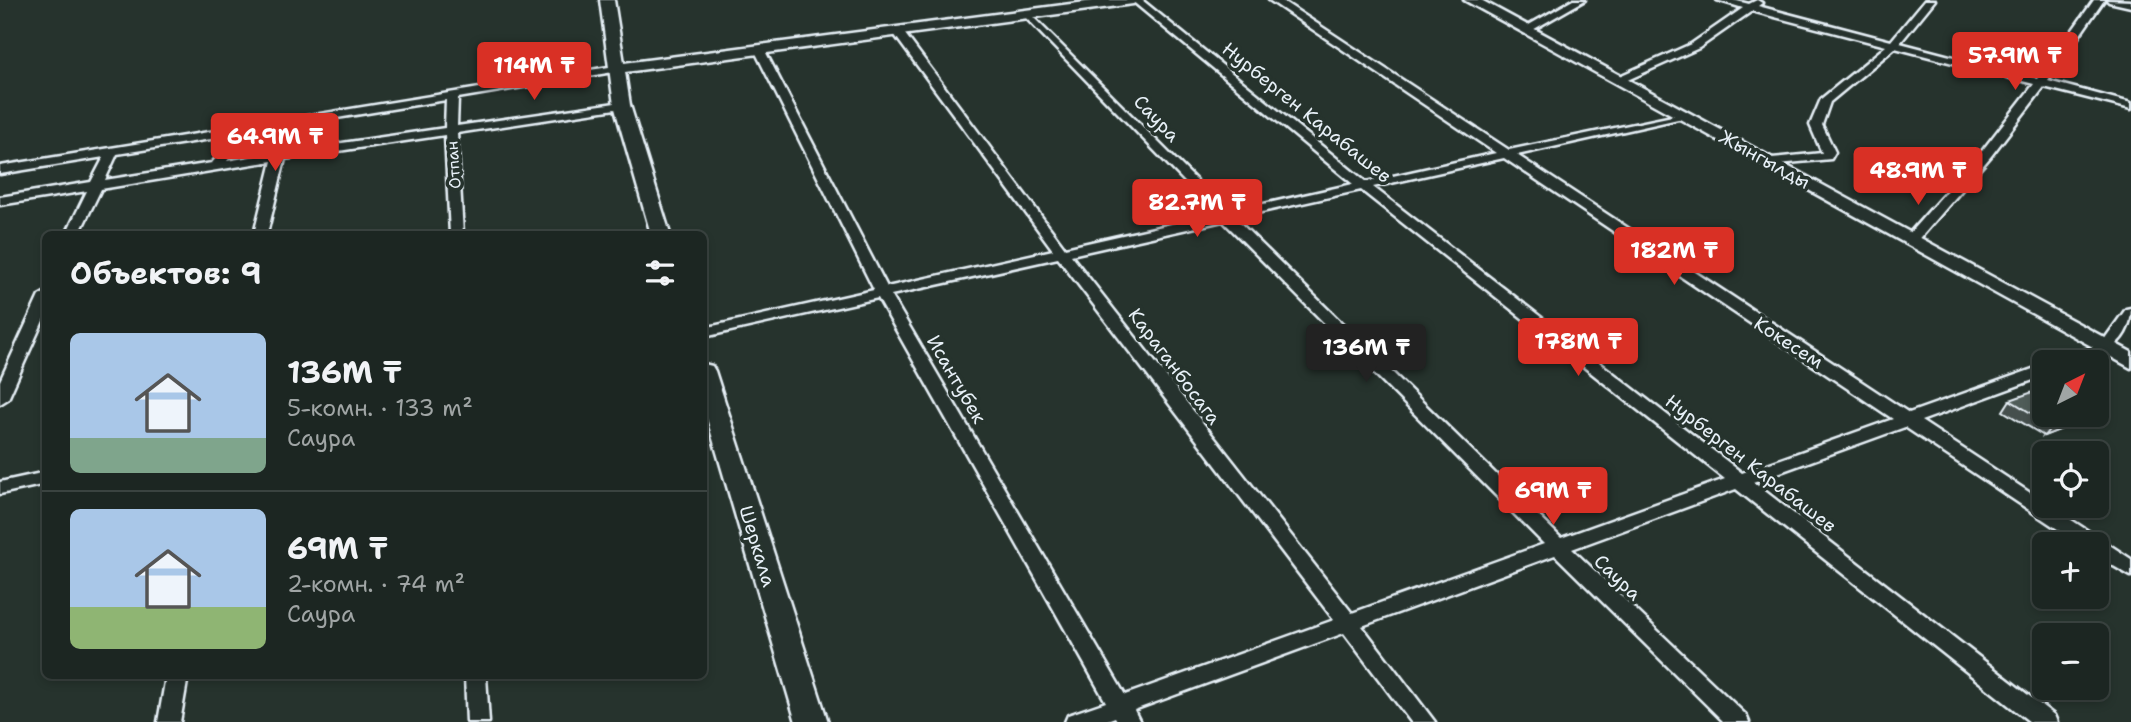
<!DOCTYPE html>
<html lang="ru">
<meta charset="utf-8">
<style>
body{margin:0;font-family:"Shantell Sans",sans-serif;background:#252e2a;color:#f1f3f6;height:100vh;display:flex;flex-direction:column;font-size:26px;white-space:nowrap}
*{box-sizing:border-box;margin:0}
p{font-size:23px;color:#a0a5a5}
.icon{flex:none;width:38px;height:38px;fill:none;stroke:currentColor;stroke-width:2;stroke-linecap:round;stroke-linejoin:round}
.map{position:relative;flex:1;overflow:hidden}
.sheet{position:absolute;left:42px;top:231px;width:665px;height:448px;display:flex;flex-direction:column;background:#1c2622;border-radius:10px;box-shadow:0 4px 10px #0003,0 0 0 2px #3a4340}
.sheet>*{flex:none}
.needle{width:46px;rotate:42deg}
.buttons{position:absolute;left:2032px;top:350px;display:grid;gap:14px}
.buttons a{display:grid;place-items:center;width:77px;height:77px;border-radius:10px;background:#1c2622;box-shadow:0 4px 10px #0003,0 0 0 2px #3a4340;font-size:35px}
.price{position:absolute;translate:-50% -60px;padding:0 16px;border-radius:7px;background:#d93025;color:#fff;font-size:23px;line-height:46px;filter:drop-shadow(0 2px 4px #0008)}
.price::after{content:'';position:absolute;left:50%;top:42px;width:21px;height:16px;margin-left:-10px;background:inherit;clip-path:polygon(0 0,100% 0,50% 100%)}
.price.selected{background:#222;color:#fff}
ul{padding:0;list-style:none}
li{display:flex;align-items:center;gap:21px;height:175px;padding:0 28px}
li+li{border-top:2px solid #3a4340}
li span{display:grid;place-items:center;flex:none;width:196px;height:140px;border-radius:10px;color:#555}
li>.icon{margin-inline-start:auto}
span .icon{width:84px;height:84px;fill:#fffc;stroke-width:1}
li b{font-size:30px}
h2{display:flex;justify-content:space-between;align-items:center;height:84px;padding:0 28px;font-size:30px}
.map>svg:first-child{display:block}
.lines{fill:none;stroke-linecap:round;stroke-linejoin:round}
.street-casing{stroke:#e8f1f8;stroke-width:5}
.secondary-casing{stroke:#e8f1f8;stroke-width:5}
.street{fill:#26332d;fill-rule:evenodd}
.secondary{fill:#26332d;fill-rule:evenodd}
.wall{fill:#454f4d;stroke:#e8f1f8;stroke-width:2}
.shaded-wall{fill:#38403e;stroke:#e8f1f8;stroke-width:2}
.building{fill:#505c59;stroke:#e8f1f8;stroke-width:2}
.labels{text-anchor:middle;stroke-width:7;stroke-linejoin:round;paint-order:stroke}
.far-street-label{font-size:16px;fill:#e8f1f8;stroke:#26332d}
.street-label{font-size:19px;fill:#e8f1f8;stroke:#26332d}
</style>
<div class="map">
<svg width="2131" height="722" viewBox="0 0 2131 722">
<rect width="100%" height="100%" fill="#26332d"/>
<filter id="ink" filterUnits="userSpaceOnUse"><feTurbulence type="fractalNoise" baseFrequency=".0143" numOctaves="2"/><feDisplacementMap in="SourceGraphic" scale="14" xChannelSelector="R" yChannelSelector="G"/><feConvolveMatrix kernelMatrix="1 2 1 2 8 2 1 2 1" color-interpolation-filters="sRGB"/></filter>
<g filter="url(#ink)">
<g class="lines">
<g class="street-casing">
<path id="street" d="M1131 0H1142L1366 182 1496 153 1269 0H1281L1509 150 1687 113V117L1517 155 1909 413 2044 365V376L1921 421 2044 502V506H2050L2131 559V576L2096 556V544H2080L1905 427 1753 482 2054 715 2057 722H2030L1736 489 1572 549 1746 715 1749 722H1724L1555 555 1362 626 1435 722H1411L1344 633 1134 710 1140 722H1118L1115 717 1102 722H1065L1068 715 1106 702 878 298 704 337V328L874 290 755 51 760 48 765 51 887 287 1053 250 894 34V30H902L1065 248 1216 214 1024 16 1022 14 1027 11 1228 212 1353 184ZM1504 158 1893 419 1742 473 1373 187ZM1361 190 1725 479 1561 538 1235 218ZM1223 221 1544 544 1352 613 1071 255ZM1058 258 1334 620 1125 695 891 295Z
M1573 0H1585L1529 32 1520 30Z
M1717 0H1733L1749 4 1757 0 1762 3 1758 6 1891 41 1925 0H1935L1900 43 2038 79 2094 0H2104L2048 81 2131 103V109L2044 87 1991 156 1916 243H1906L1904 240 1906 237 1982 151 2034 84 1895 48 1830 102 1822 125 1835 152 1831 159 1768 165V159L1772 158 1822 153 1810 125 1821 99 1886 46 1752 11 1699 48 1623 82H1615V78L1691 44 1743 8Z
M2107 0 2131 1V7L2109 2Z
M615 66 619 67V71L458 98 457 126 622 102 628 105 622 108 457 133 463 234H450L445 135 285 159 267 234H254L272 161 101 189 79 234H66L87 191 0 205V197L91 182 104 157 0 174V166ZM446 100 445 128 294 150 337 118ZM318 121 288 143 292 126ZM280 128 274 153 227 161 246 138 247 133ZM236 135 212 163 105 180 117 154Z
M46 292V314L8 399 0 404V381L39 296Z
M2131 308C2131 349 2093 362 2057 362L2059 359 2101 344 2126 309Z
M46 472V484L0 494V482Z
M166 676H188L180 722H158Z
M465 676H486L489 722H467Z"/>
</g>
<g class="secondary-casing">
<path id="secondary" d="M600 0H614L624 63 1101 0H1140L1133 4 625 72 630 105 670 234H651L614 105Z
M1464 0H1481L2131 352V368Z
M704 364 712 366 715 371 828 722H796L704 408Z"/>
</g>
<use href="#street" class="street"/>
<use href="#secondary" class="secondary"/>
</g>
<path class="wall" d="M2010 400 2095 416 2044 436 2003 411Z"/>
<path class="shaded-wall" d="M2080 415H2096L2095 416 2044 436 2052 426Z"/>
<path class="building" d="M2044 388V415H2080L2052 426 2010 400Z
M2096 403 2102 406 2096 408Z"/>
</g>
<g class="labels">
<g class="far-street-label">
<text transform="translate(453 165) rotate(-94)" y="6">Отпан</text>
</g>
<g class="street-label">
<text transform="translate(1307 112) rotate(39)" y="7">Нурберген Карабашев</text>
<text transform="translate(1157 118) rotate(46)" y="7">Саура</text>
<text transform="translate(1765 159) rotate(29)" y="7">Жынгылды</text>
<text transform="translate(1789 342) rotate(33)" y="7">Кокесем</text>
<text transform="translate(1175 366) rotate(53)" y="7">Караганбосага</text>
<text transform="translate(957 379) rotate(60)" y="7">Исантубек</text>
<text transform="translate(1751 463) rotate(38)" y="7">Нурберген Карабашев</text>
<text transform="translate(758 546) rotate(73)" y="7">Шеркала</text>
<text transform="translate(1618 577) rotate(44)" y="7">Саура</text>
</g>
</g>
</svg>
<div class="buttons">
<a><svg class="needle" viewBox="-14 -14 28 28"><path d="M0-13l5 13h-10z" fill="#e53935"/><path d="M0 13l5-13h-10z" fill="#a0a5a5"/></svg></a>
<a><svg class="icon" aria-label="locate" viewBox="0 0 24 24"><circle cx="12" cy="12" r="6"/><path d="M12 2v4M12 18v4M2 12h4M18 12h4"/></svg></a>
<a>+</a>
<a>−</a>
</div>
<b class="price" style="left:2015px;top:92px">57.9M ₸</b>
<b class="price" style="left:534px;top:102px">114M ₸</b>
<b class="price" style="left:275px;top:173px">64.9M ₸</b>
<b class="price" style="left:1918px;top:207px">48.9M ₸</b>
<b class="price" style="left:1197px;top:239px">82.7M ₸</b>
<b class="price" style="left:1674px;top:287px">182M ₸</b>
<b class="price" style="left:1578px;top:378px">178M ₸</b>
<b class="price selected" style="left:1366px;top:384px">136M ₸</b>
<b class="price" style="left:1553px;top:527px">69M ₸</b>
<section class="sheet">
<h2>Объектов: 9<svg class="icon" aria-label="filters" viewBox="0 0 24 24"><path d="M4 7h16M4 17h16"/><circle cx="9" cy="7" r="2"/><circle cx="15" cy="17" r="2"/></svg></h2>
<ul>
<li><span style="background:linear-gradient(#a9c7e8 75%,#7fa58c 0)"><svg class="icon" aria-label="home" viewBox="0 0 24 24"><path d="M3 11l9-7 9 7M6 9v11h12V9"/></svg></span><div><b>136M ₸</b><p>5-комн. · 133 m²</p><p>Саура</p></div></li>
<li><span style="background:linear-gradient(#a9c7e8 70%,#8fb573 0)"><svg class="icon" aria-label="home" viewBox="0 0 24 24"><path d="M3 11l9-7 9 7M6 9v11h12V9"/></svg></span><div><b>69M ₸</b><p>2-комн. · 74 m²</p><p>Саура</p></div></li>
</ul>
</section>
</div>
